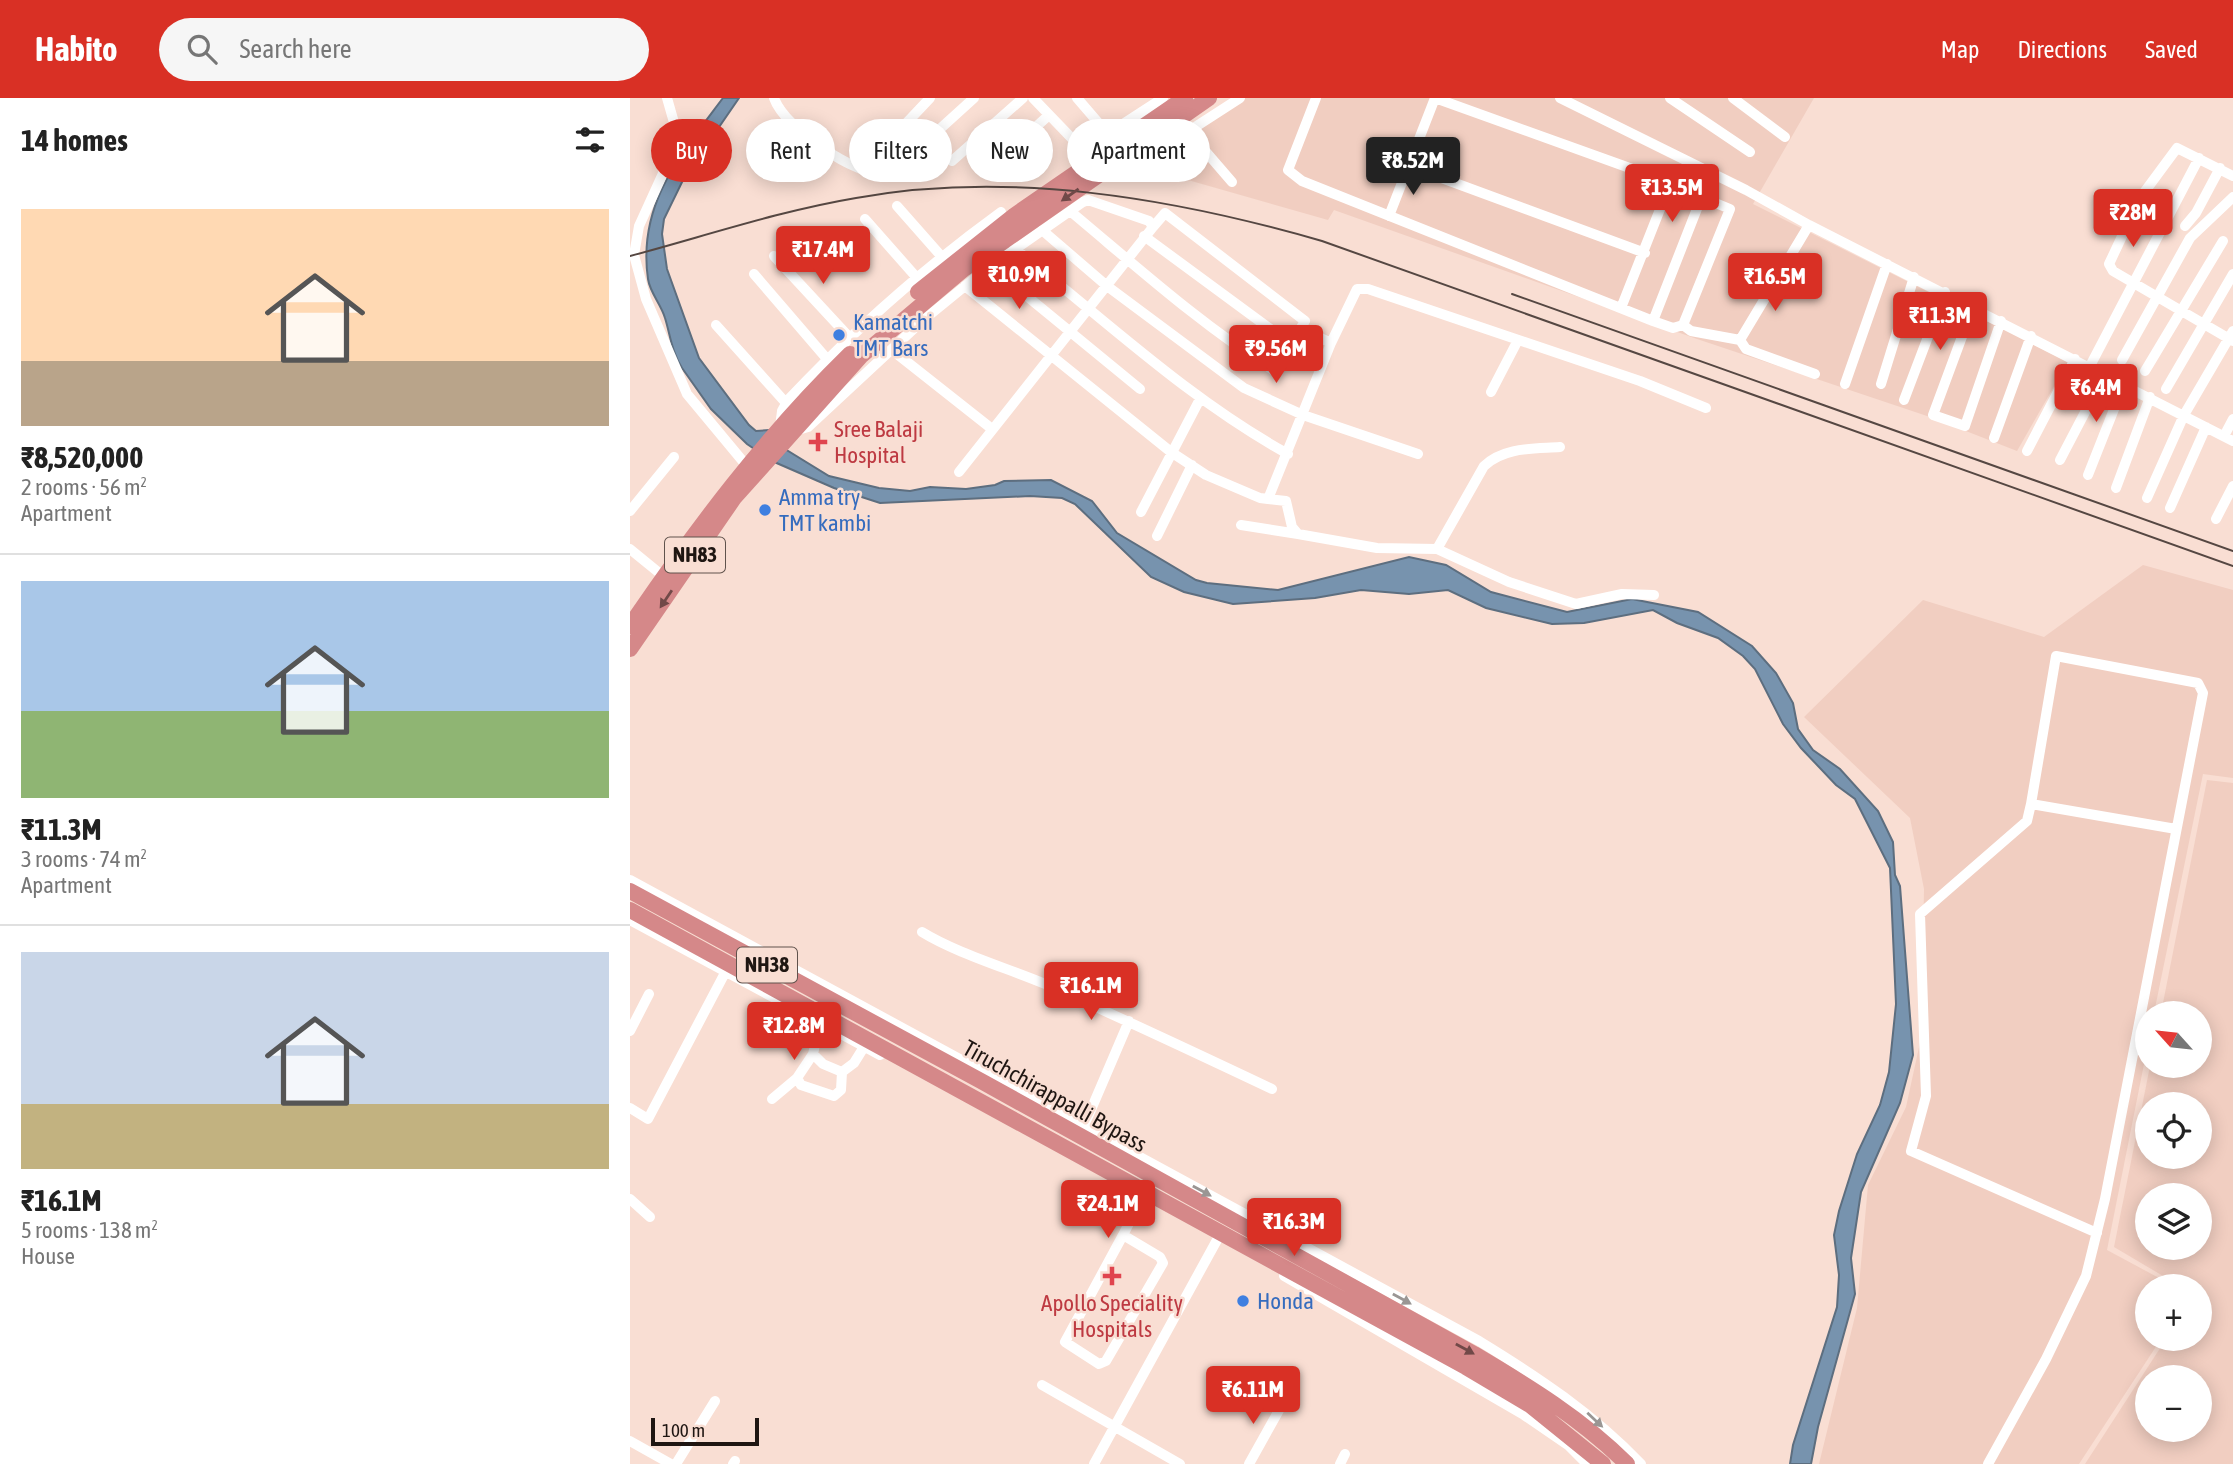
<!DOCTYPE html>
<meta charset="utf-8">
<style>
body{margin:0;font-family:"Asap Condensed",sans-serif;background:#f6f6f6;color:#222;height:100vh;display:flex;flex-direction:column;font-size:26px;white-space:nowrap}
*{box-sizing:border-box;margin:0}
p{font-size:23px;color:#767676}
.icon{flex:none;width:38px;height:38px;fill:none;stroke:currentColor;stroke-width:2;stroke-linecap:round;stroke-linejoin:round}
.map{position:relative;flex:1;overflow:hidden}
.panel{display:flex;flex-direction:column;background:#fff;width:630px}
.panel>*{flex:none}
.top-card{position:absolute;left:21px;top:21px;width:665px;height:63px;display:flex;gap:14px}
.needle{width:46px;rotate:297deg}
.tools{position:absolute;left:1505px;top:903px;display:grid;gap:14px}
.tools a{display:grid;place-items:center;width:77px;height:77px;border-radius:50%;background:#fff;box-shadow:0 4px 18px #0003;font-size:35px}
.scale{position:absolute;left:21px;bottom:18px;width:108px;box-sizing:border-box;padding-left:7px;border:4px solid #1f1612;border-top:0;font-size:19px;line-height:24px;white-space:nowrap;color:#1f1612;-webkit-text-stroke:5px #f9ded3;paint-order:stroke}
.price{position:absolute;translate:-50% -60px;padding:0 16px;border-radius:7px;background:#d93025;color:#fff;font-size:23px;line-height:46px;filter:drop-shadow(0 2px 4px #0008)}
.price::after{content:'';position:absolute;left:50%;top:42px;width:21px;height:16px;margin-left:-10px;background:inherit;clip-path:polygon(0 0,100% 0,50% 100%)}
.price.current{background:#222;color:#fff}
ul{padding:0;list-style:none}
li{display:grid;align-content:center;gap:14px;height:371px;padding:0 21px}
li+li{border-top:2px solid #e0e0e0}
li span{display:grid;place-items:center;height:217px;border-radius:0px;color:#555}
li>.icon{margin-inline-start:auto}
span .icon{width:126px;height:126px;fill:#fffc;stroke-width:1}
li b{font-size:30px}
h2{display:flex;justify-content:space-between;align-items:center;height:84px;padding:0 21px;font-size:30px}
.pill{padding:0 24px;border-radius:32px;background:#fff;box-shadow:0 4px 18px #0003;font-size:24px;line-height:63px}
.pill.current{background:#d93025;color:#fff}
header{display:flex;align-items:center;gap:42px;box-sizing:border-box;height:98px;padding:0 35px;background:#d93025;color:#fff}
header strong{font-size:33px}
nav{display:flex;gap:38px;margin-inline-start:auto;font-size:24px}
.search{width:490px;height:63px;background:#f6f6f6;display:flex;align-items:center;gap:18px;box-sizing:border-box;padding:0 24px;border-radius:38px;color:#767676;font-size:26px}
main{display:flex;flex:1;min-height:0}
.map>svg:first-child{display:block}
.built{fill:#f1cec1;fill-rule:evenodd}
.water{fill:#7793ae;stroke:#5d6e7f;stroke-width:2}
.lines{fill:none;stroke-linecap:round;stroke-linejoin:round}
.minor{stroke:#fff;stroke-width:10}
.highway{stroke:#d58889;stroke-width:16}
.rail{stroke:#554742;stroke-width:2}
.oneway{fill:#714948}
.oneway2{fill:#9a9694}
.shop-dot{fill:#3f7fe0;stroke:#f9ded3;stroke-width:2.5}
.health-dot{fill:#e0444e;stroke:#f9ded3;stroke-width:2.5}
.labels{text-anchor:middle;stroke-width:5;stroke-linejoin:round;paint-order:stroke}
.shield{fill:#f9ded3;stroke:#60524c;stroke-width:2}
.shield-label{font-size:21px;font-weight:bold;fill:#1f1612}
.shop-label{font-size:23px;fill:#366cbe;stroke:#f9ded3;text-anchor:start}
.health-label{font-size:23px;fill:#be3a42;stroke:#f9ded3;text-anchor:start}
.street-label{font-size:23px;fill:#1f1612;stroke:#f9ded3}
</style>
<header>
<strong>Habito</strong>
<div class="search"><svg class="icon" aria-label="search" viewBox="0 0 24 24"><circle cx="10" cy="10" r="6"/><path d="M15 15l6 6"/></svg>Search here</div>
<nav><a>Map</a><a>Directions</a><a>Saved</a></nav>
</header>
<main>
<section class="panel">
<h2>14 homes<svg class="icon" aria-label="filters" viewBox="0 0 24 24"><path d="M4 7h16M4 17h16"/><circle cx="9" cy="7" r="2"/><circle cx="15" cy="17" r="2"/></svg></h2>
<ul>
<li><span style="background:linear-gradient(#ffd9b3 70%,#b9a48a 0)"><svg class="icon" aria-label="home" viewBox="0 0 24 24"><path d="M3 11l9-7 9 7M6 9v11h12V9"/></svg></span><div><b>₹8,520,000</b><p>2 rooms · 56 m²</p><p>Apartment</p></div></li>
<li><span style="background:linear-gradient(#a9c7e8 60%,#8fb573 0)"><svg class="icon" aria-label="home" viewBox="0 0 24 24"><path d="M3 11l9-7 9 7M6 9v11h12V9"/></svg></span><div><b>₹11.3M</b><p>3 rooms · 74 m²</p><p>Apartment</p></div></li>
<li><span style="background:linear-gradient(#c9d6e8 70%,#c2b280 0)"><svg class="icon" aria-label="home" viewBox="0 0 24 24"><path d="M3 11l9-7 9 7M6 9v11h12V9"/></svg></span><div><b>₹16.1M</b><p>5 rooms · 138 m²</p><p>House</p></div></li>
</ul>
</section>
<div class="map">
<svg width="1603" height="1366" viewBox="0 0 1603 1366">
<rect width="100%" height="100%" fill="#f9ded3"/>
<path class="built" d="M609 0H1184L1123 106 1438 264 1387 353 1300 319 1067 241 704 112 698 122 544 78 485 77Z
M1513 467 1603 492V680L1573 676 1524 915H1517V951L1477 1152 1544 1188H1517V1241H1531L1449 1366H1189L1227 1210 1238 1087 1276 1009 1291 940 1294 791 1280 720 1174 619 1293 502 1414 539Z
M1577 682 1603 685V1366H1455L1536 1241H1570V1188H1550L1484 1149 1520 968H1570V915H1531ZM1517 1006H1570V1059H1517ZM1570 1097V1150H1517V1097ZM1517 1279H1570V1332H1517Z"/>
<path class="water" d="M93 0H109L54 80 34 121 32 136 37 171 69 260 119 327 126 333 139 332 155 351 199 378 249 390 280 393 300 389 336 391 365 387 374 383 421 382 462 403 487 435 566 482 577 485 648 492 779 459 816 467 861 494 937 514 1002 501 1068 514 1122 548 1146 575 1163 605 1168 631 1183 652 1210 671 1248 713 1263 744 1265 777 1270 788 1283 957 1270 1005 1231 1094 1221 1160 1225 1196 1188 1329 1181 1366H1160L1163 1347 1207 1209 1209 1177 1204 1137 1209 1113 1227 1056 1250 1007 1259 974 1266 906 1260 770 1225 701 1206 687 1171 650 1153 626 1125 571 1113 558 1088 540 1047 525 1023 512 954 525 922 526 856 510 818 492 779 496 731 492 685 500 603 506 554 494 521 479 445 406 432 400 400 398 250 405 204 390 142 363 117 346 81 311 52 270C42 255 40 236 35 220 31 206 20 195 18 181 7 106 51 56 93 0Z"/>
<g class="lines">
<path class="minor" d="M37 0 47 35 45 49 9 128 4 157 16 201 57 296 116 367
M144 0C155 31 225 77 258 78L344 0
M403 0 453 52 533 0
M447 0 478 36
M686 0 658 72 672 83 1023 223 1043 230 1053 227 1100 111 1008 73 805 0
M930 0 1116 92 1179 127 1603 343
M1040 0 1120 54
M1103 0 1155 39
M558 33 602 84
M528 53 610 0
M322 63 393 0
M364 67 419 17
M779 68 1015 155
M234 70 300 0
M1603 78 1547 50 1510 100 1479 166 1483 173 1603 243
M267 108 312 159
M440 113C506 168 570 226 643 272L646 271 675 223 535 115 523 129
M759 118 805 0
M235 121 287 180
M1179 127 1110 242 1116 251 1185 276
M1555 128 1566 115 1590 70
M412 132 477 188 614 290 673 317 788 356
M514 138 662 247
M384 150C473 220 558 301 658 356
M144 158 219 239
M360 168 510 291
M124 176 197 261
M335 188 541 354 576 377 630 400 638 401 701 245 727 191H738L1010 283 1076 310
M1343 209 1303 317 1335 328 1371 223
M991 210 1040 86
M1023 223 1072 98
M86 227 156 305
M1053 227 1061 233 1110 242
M672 231 701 245
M262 252 362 331
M1492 262 1560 140 1603 99
M1460 268 1569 60
M1515 273 1593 143
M1215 286 1257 166
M1251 286 1284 179
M1536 291 1603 176
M861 294 888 242
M1274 302 1315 194
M150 329 152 313 158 302C223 233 294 170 371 114
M168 332 178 329 291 224 351 175 453 104 458 102 519 123 523 129 329 374
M1594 338 1603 321
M1364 340 1401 238
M1397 353 1445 261
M1430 362 1475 276
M1458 377 1494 286
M1486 390 1520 299
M1517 400 1554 317 1603 233
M638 401 656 403 662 429 668 436 747 450 807 451 879 484 946 506 992 496 1024 497
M1540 410 1576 329
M0 413 44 359
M511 414 570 301
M1586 421 1603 388
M611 427 668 436
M527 438 562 367
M0 451 33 478
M807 451 854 368C874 349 903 351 930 349
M1401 706 1397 723 1290 816 1296 998 1281 1053 1467 1135
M0 782 849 1243C908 1279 962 1315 1011 1366
M0 822 250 957
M292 834C326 855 377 870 415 886 491 920 566 955 642 991
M190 925 183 956 193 966 212 974 224 965 234 949
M0 933 19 896
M167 980 183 956
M142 1001 167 980 171 987 204 998 211 992 212 974
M0 1010 18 1021 96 873
M454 1028 499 923
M0 1101 20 1119
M493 1137 435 1244 469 1266 476 1263 533 1165 530 1159 493 1137 512 1100
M654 1178 894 1317 938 1347 957 1366
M412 1287 550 1366
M0 1343 41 1366
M46 1366 85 1303
M103 1366 105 1363
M464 1366 587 1142
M619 1366 653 1305
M710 1366 715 1356
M1358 1366 1416 1261 1456 1178 1475 1101 1573 595 1568 585 1426 558 1401 706 1546 731"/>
<path class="highway" d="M288 194 385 117 555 0
M0 528C66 431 135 339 220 256
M0 551 104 400 231 258 334 171 579 0
M0 793 351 983 844 1256C898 1288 952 1321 997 1366
M0 812 836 1269 900 1307 973 1366"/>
<path class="rail" d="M0 158C75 138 149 113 226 100 380 72 543 100 692 143L1603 468
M882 196 1603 453"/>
</g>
<defs><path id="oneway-solid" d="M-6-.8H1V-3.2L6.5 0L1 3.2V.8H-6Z" transform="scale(1.75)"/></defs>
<g class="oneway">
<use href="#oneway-solid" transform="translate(440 97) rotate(145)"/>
<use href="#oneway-solid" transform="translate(36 501) rotate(124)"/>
<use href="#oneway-solid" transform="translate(835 1251) rotate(29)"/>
</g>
<g class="oneway2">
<use href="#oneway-solid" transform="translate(572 1093) rotate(29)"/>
<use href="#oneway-solid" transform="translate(772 1201) rotate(29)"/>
<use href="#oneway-solid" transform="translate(965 1322) rotate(43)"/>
</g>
<g class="shop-dot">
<circle cx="209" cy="237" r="7"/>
<circle cx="135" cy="412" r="7"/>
<circle cx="613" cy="1203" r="7"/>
</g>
<g class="health-dot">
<path d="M184.5 333.5h7v7h7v7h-7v7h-7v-7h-7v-7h7z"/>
<path d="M478.5 1167.5h7v7h7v7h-7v7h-7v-7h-7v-7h7z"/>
</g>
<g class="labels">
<g class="shield">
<rect x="35" y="439.5" width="60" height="35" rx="5"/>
<rect x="107" y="849.5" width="60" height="35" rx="5"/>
</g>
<g class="shield-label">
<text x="65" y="464">NH83</text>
<text x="137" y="874">NH38</text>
</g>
<g class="shop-label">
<text x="223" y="232">Kamatchi<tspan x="223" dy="26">TMT Bars</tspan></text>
<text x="149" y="407">Amma try<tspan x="149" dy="26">TMT kambi</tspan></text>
<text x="627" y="1211">Honda</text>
</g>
<g class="health-label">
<text x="204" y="339">Sree Balaji<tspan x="204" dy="26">Hospital</tspan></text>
<text x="482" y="1213" text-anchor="middle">Apollo Speciality<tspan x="482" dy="26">Hospitals</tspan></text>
</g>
<g class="street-label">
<text transform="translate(425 998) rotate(29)" y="8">Tiruchchirappalli Bypass</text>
</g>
</g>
</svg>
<div class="tools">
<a><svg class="needle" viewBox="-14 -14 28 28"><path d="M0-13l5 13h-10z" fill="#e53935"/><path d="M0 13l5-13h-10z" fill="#767676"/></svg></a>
<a><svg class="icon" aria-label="locate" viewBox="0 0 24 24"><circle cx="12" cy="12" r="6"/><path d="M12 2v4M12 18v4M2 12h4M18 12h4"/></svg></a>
<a><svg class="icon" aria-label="layers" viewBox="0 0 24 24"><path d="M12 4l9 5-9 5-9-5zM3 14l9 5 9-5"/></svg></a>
<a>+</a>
<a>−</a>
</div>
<div class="scale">100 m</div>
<b class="price current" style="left:783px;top:99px">₹8.52M</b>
<b class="price" style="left:1042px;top:126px">₹13.5M</b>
<b class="price" style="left:1503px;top:151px">₹28M</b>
<b class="price" style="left:193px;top:188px">₹17.4M</b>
<b class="price" style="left:389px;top:213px">₹10.9M</b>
<b class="price" style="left:1145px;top:215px">₹16.5M</b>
<b class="price" style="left:1310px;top:254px">₹11.3M</b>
<b class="price" style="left:646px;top:287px">₹9.56M</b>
<b class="price" style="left:1466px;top:326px">₹6.4M</b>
<b class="price" style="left:461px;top:924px">₹16.1M</b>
<b class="price" style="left:164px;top:964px">₹12.8M</b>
<b class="price" style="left:478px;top:1142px">₹24.1M</b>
<b class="price" style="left:664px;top:1160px">₹16.3M</b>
<b class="price" style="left:623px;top:1328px">₹6.11M</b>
<div class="top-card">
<a class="pill current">Buy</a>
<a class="pill">Rent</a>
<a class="pill">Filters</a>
<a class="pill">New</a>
<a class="pill">Apartment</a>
</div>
</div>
</main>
